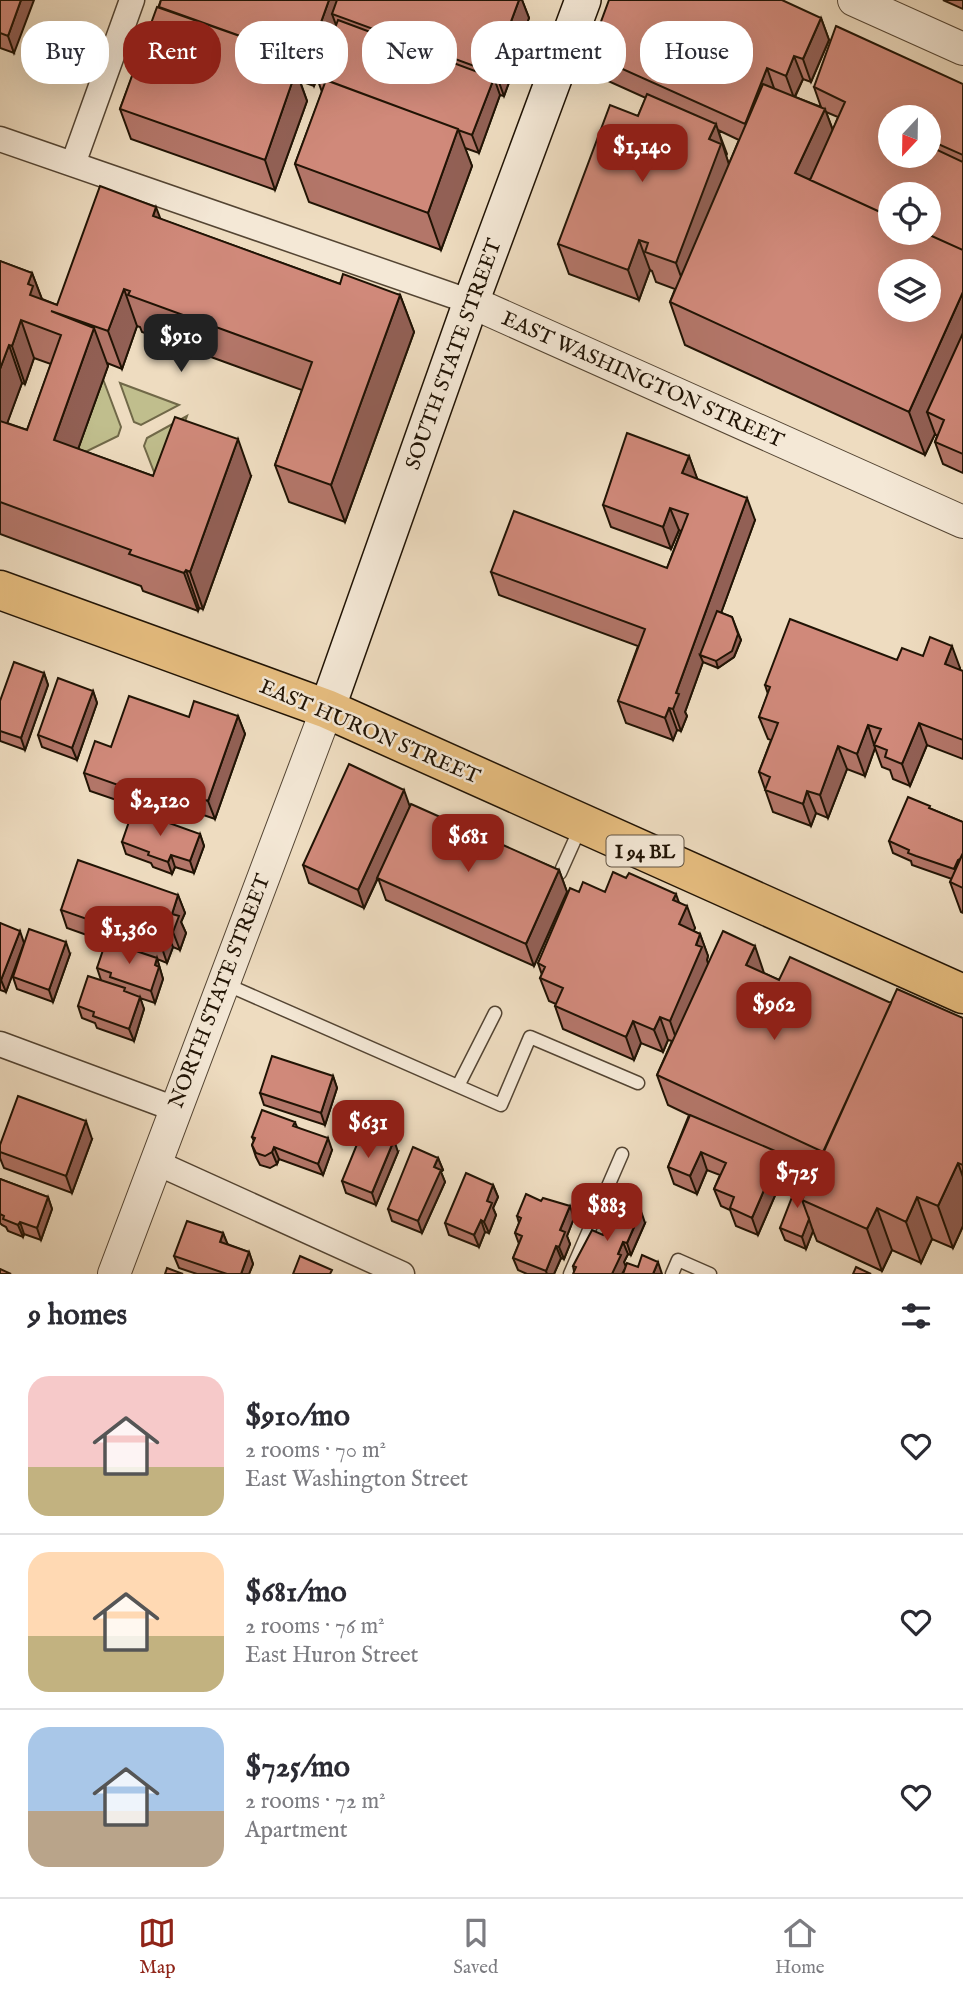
<!DOCTYPE html>
<meta charset="utf-8">
<style>
body{margin:0;font-family:"IM FELL English",serif;background:#f2f2f3;color:#2b2b33;height:100vh;display:flex;flex-direction:column;font-size:26px;white-space:nowrap}
*{box-sizing:border-box;margin:0}
p{font-size:23px;color:#7c7c81}
.icon{flex:none;width:38px;height:38px;fill:none;stroke:currentColor;stroke-width:2;stroke-linecap:round;stroke-linejoin:round}
.map{position:relative;height:1274px;overflow:hidden}
.drawer{display:flex;flex-direction:column;background:#fff;flex:1}
.drawer>*{flex:none}
.hud{position:absolute;left:21px;top:21px;width:922px;height:63px;display:flex;gap:14px}
.needle{width:46px;rotate:202deg}
.fabs{position:absolute;left:878px;top:105px;display:grid;gap:14px}
.fabs a{display:grid;place-items:center;width:63px;height:63px;border-radius:50%;background:#fff;box-shadow:0 7px 28px #0002;font-size:35px}
.price{position:absolute;translate:-50% -60px;padding:0 16px;border-radius:14px;background:#8f2418;color:#fff;font-size:23px;line-height:46px;filter:drop-shadow(0 2px 4px #0008)}
.price::after{content:'';position:absolute;left:50%;top:42px;width:21px;height:16px;margin-left:-10px;background:inherit;clip-path:polygon(0 0,100% 0,50% 100%)}
.price.current{background:#222;color:#fff}
ul{padding:0;list-style:none}
li{display:flex;align-items:center;gap:21px;height:175px;padding:0 28px}
li+li{border-top:2px solid #e1e1e2}
li span{display:grid;place-items:center;flex:none;width:196px;height:140px;border-radius:21px;color:#555}
li>.icon{margin-inline-start:auto}
span .icon{width:84px;height:84px;fill:#fffc;stroke-width:1}
li b{font-size:30px}
h2{display:flex;justify-content:space-between;align-items:center;height:84px;padding:0 28px;font-size:30px}
.pill{padding:0 24px;border-radius:28px;background:#fff;box-shadow:0 7px 28px #0002;font-size:24px;line-height:63px}
.pill.current{background:#8f2418;color:#fff}
.tab-bar{display:flex;justify-content:space-around;align-items:center;height:98px;border-top:2px solid #e1e1e2;background:#fff;font-size:19px;color:#7c7c81}
.tab-bar a{display:grid;justify-items:center;gap:4px}
.tab-bar .current{color:#8f2418}
.map>svg:first-child{display:block}
.green{fill:#c0be8d;stroke:#706848;stroke-width:2}
.lines{fill:none;stroke-linecap:round;stroke-linejoin:round}
.service-casing{stroke:#544533;stroke-width:15}
.minor-casing{stroke:#544533;stroke-width:27}
.tertiary-casing{stroke:#544533;stroke-width:34}
.secondary-casing{stroke:#201304;stroke-width:38}
.primary-casing{stroke:#201304;stroke-width:41}
.service{stroke:#f4e8d6;stroke-width:12}
.minor{stroke:#f4e8d6;stroke-width:24}
.tertiary{stroke:#f4e8d6;stroke-width:32}
.secondary{stroke:#f4e8d6;stroke-width:35}
.primary{stroke:#e7be80;stroke-width:38}
.wall{fill:#b37669;stroke:#201304;stroke-width:2;fill-rule:evenodd}
.shaded-wall{fill:#926055;stroke:#201304;stroke-width:2}
.building{fill:#d0897a;stroke:#201304;stroke-width:2;fill-rule:evenodd}
.labels{text-anchor:middle;stroke-width:5;stroke-linejoin:round;paint-order:stroke}
.shield{fill:#f4e8d6;stroke:#605343;stroke-width:2}
.shield-label{font-size:19px;font-weight:bold;fill:#201304}
.street-label{font-size:21px;fill:#201304;stroke:#f4e8d6}
</style>
<div class="map">
<svg width="963" height="1274" viewBox="0 0 963 1274">
<rect width="100%" height="100%" fill="#eedcc0"/>
<filter id="stains"><feTurbulence type="fractalNoise" baseFrequency=".00286" numOctaves="4"/><feColorMatrix values="0 0 0 0 .2 0 0 0 0 .09 0 0 0 0 .02 0 0 0 .5 -.17"/></filter>
<radialGradient id="worn" r=".72"><stop offset=".6" stop-color="#630" stop-opacity="0"/><stop offset="1" stop-color="#630" stop-opacity=".3"/></radialGradient>
<path class="green" d="M103 379 121 427 118 436 75 457Z
M120 383 179 405 141 425 134 422Z
M187 416 161 490 144 446 147 438Z"/>
<g class="lines">
<g class="service-casing">
<path id="service" d="M560 873 581 826
M223 983 501 1105 530 1037 638 1083
M458 1086 495 1013
M570 1274 622 1154
M672 1274 678 1260 710 1274"/>
</g>
<g class="minor-casing">
<path id="minor" d="M0 139 471 302
M73 164 132 0
M0 1044 175 1109
M155 1162 402 1274"/>
</g>
<g class="tertiary-casing">
<path id="tertiary" d="M854 0 963 49
M471 302 963 522
M114 1274 327 709"/>
</g>
<g class="secondary-casing">
<path id="secondary" d="M327 709 471 302 583 0"/>
</g>
<g class="primary-casing">
<path id="primary" d="M0 590 327 709 963 994"/>
</g>
<use href="#service" class="service"/>
<use href="#minor" class="minor"/>
<use href="#tertiary" class="tertiary"/>
<use href="#secondary" class="secondary"/>
<use href="#primary" class="primary"/>
</g>
<path class="wall" d="M0 0 14 53 0 48Z
M161 0H522L529 18 516 52 518 58 504 96 500 95 479 153 465 148 472 166 441 250 309 202 295 164 322 92 317 78 314 86 300 81 307 101 275 190 131 139 120 109Z
M943 0H963V9Z
M821 18 829 40 811 82 803 79 795 97 821 107 814 87 963 84V473L943 464 935 442 937 436 935 434 925 455 685 345 670 302 675 289 656 282 652 271 650 270 639 300 569 274 558 244 638 116 646 98 597 76 589 54ZM826 112 838 117 833 130ZM891 117H929V156H891ZM718 130 739 140 729 164 726 156 727 154Z
M160 219 340 284 400 295 414 332 345 522 289 502 275 465 302 390 142 332 140 327 137 326 122 369 107 363 108 366 78 449 153 476H251L203 609 199 608 198 611 143 591 141 586 0 534V261L32 273 42 299 57 305ZM34 358 51 364 27 430 7 423 22 383 25 384Z
M689 456 697 479 755 520 721 613 732 617 741 640 734 657 718 668 703 662 685 712 687 716 681 731 677 730 673 740 626 723 618 701 638 646 499 595 491 572 667 568 681 531 679 530 671 549 611 527 603 505Z
M923 656 960 668V670L963 671V759L927 745 910 786 893 779 890 770 882 767 875 748 865 776 847 769 828 818 816 813 811 826 773 812 759 772 771 740 768 739 759 717 768 694 765 685Z
M44 673 48 685 25 750 0 741V701Z
M93 691 97 703 77 760 42 747 38 735Z
M238 716 245 734 215 819 177 806 172 819 90 791 84 773 111 747 189 717Z
M410 806 559 870 567 892 534 966 386 900 378 878 364 908 309 883 303 865Z
M931 809 963 822V913L961 912 950 882 952 879 912 865 911 861 893 853 889 841Z
M200 834 204 846 194 873 175 867 172 874 153 867 151 863 126 854 122 842Z
M579 892H605L680 903 695 928 693 931 700 934 708 956 707 960 708 964 764 973 779 980 963 1018V1226L953 1248 932 1239 921 1263 892 1250 882 1271 817 1241 813 1231 806 1249 785 1240 780 1228 814 1172 781 1158 786 1170 758 1235 736 1226 730 1210 721 1206 714 1189 720 1175 707 1170 697 1194 674 1184 668 1167 689 1115 668 1105 657 1075 672 1041 668 1040 663 1052 641 1043 634 1060 563 1029 555 1006 556 1004 549 1001 540 978 542 975 538 963Z
M178 895 185 913 181 922 186 933 180 950 173 947 167 963 157 959 163 979 155 1003 140 998 144 1009 134 1041 97 1028 95 1023 82 1018 78 1006 101 980 97 968 115 945 67 928 61 910Z
M0 923 24 943 6 992 0 990Z
M70 954 53 1002 17 989 13 977Z
M333 1076 337 1088 325 1125 264 1105 260 1093Z
M295 1122 297 1127 332 1150 323 1175 279 1159 277 1164 270 1168 260 1165 256 1157 252 1145 254 1141 252 1137Z
M92 1139 72 1193 4 1168 0 1158V1145Z
M398 1152 376 1205 346 1193 342 1181Z
M438 1158 443 1170 441 1172 445 1182 422 1233 392 1221 388 1209Z
M0 1179 48 1197 52 1209 41 1240 24 1234 23 1237 8 1231 6 1227 2 1225 0 1223Z
M493 1185 498 1197 493 1208 496 1215 489 1233 485 1232 479 1247 449 1235 445 1223Z
M517 1216 574 1218 567 1236 570 1244 564 1259 561 1258 554 1274H527L518 1270 513 1258 519 1244 515 1233 519 1223Z
M645 1223 631 1255 628 1254 624 1262 626 1267 574 1271 573 1266 603 1235Z
M223 1233 227 1244 249 1252 253 1264 249 1274H197L179 1268 174 1256Z"/>
<path class="shaded-wall" d="M21 0H34L14 53 8 36Z
M329 0H345L332 14 336 25 314 86 306 64Z
M519 0H522L529 18 516 52 518 58 504 96 496 74 506 35Z
M821 18 829 40 811 82 803 59Z
M271 47 282 77 266 61Z
M794 56 803 79 794 98 786 76Z
M767 68 775 91 745 124Z
M296 71 307 101 275 190 265 160Z
M494 78 500 95 479 153 472 135Z
M825 109 841 153 803 194 795 173Z
M716 124 732 174 687 293 676 263 709 139Z
M458 129 472 166 441 250 428 213Z
M156 207 170 244 153 216Z
M639 240 650 270 639 300 628 270Z
M32 273 46 310 30 295 28 284Z
M124 289 137 326 122 369 108 331Z
M963 292V371L927 412 935 434 925 455 909 412Z
M400 295 414 332 345 522 331 485Z
M21 320 34 358 25 384 12 346Z
M94 328 108 366 68 477 54 440Z
M9 345 22 383 0 443V369Z
M238 439 251 476 203 609 190 572Z
M689 456 697 478 690 496 682 473Z
M747 498 755 520 705 657 700 655 703 662 685 712 687 716 681 731 673 709 676 693Z
M670 508 679 530 671 549 663 527Z
M186 570 199 608 198 611 184 573Z
M738 634 741 640 734 657 718 668 716 661Z
M952 646 960 668 953 687 945 664Z
M44 673 48 685 25 750 21 738Z
M93 691 97 703 77 760 72 748Z
M669 708 677 730 673 740 665 718Z
M238 716 245 734 215 819 208 801Z
M919 723 927 745 910 786 902 764Z
M868 725 875 748 865 776 857 754Z
M838 746 847 769 828 818 820 795Z
M170 788 177 806 172 819 166 802Z
M404 790 410 807 364 908 358 890Z
M807 791 816 813 811 826 803 804Z
M200 834 204 846 194 873 190 861Z
M171 855 175 867 172 874 168 862Z
M559 870 567 892 534 966 526 944Z
M676 894 683 914 687 906 695 928 687 947 679 924 673 900Z
M178 895 185 913 181 922 186 933 180 950 173 932 172 914Z
M166 930 173 947 167 963 161 945Z
M20 931 24 943 6 992 1 980Z
M700 934 708 956 707 960 710 970 678 1044 670 1021Z
M66 942 70 954 53 1002 49 990Z
M755 946 765 976 746 965Z
M157 958 163 979 155 1003 151 991 155 965Z
M140 997 144 1009 134 1041 129 1029Z
M660 1017 668 1040 663 1052 654 1030Z
M633 1021 641 1043 634 1060 626 1037Z
M333 1076 337 1088 325 1125 321 1113Z
M86 1121 92 1139 72 1193 66 1176Z
M328 1138 332 1150 323 1175 318 1164Z
M394 1140 398 1152 376 1205 372 1193Z
M274 1147 279 1159 277 1164 272 1152Z
M701 1152 707 1170 697 1194 690 1176Z
M780 1153 786 1170 758 1235 752 1218Z
M438 1158 443 1170 441 1172 445 1182 422 1233 418 1221 434 1167Z
M958 1163 963 1177V1226L953 1248 938 1206Z
M493 1185 498 1197 493 1208 496 1215 489 1233 484 1222 487 1201Z
M48 1197 52 1209 41 1240 37 1228Z
M917 1197 932 1239 921 1263 906 1222Z
M570 1206 574 1218 567 1236 570 1244 564 1259 559 1247 560 1230Z
M877 1208 892 1250 882 1271 867 1229Z
M641 1211 645 1223 631 1255 627 1243Z
M809 1219 813 1231 806 1249 802 1237Z
M481 1220 485 1232 479 1247 474 1235Z
M20 1222 24 1234 23 1237 18 1225Z
M223 1233 228 1245 220 1242Z
M623 1242 628 1254 624 1262 626 1267 622 1274H612L618 1254Z
M556 1246 561 1258 554 1274H547L546 1271Z
M249 1252 253 1264 249 1274H241Z
M658 1262 662 1274H653Z"/>
<path class="building" d="M0 0H21L8 36 0 33Z
M161 0H329L306 64 273 52 271 47 159 7Z
M337 0H519L506 35 510 36 496 74 332 14Z
M609 0H782L821 18 803 59 794 56 786 76 767 68 745 124 589 54Z
M157 7 271 47 266 61 296 71 265 160 120 109Z
M338 20 494 78 472 135 458 130V129L317 77Z
M836 26 963 84V155L929 140V117H891V156H929V146L963 162V250L925 233H929V194H891V217L810 180 845 102 814 87Z
M326 80 458 129 428 213 295 164Z
M763 84 825 109 795 173 891 217V233H925L963 250V292L909 412 670 302ZM891 271H929V310H891Z
M647 94 716 124 709 139 721 144 676 263 645 252 648 243 639 240 628 270 558 244 610 105 638 116Z
M100 186 156 207 153 216 340 284 343 274 400 295 331 485 275 465 312 362 128 295 130 291 124 289 108 331 51 311 94 328 54 440 153 476 175 417 238 439 190 572 186 570 184 573 129 554 131 550 0 502V421L27 430 61 335 21 320 12 346 9 345 0 369V261L32 273 28 284 33 286 30 295 57 305Z
M963 333V454L935 442 944 420 927 412Z
M627 433 689 456 682 473 747 498 676 693 679 694 673 709 669 708 665 718 618 701 645 629 491 572 514 511 667 568 688 514 670 508 663 527 603 505Z
M717 611 732 617 738 634 732 651 716 661 700 655Z
M790 619 897 660 902 648 923 656 930 637 952 646 945 664 963 671V740L919 723 902 764 885 757 887 750 874 745 881 729 868 725 857 754 838 746 820 795 807 791 803 804 765 790 770 777 759 772 778 723 759 717 770 687 765 685Z
M14 662 44 673 21 738 0 731V701Z
M58 678 93 691 72 748 38 735Z
M129 696 189 717 194 701 238 716 208 801 170 788 166 802 84 773 95 741 111 747Z
M349 764 404 790 358 890 303 865Z
M908 797 930 806 929 808 963 822V853L960 859 958 860 954 869 916 856 908 853 909 850 889 841Z
M411 804 559 870 526 944 377 878Z
M133 810 200 834 190 861 171 855 168 862 148 855 149 852 122 842Z
M963 853V888L950 882Z
M78 860 178 895 172 914 179 916 173 932 166 930 161 945 61 910Z
M613 872 626 878 629 873 676 894 673 900 687 906 679 924 700 934 696 945 702 947 670 1021 660 1017 654 1030 633 1021 626 1037 555 1006 563 988 540 978 545 967 538 963 570 888 579 892 583 882 605 892Z
M0 923 20 931 1 980H0Z
M29 929 66 942 49 990 13 977Z
M723 931 755 946 746 965 779 980 790 957 891 1003 823 1152 657 1075Z
M105 944 114 947 115 944 157 958 155 965 159 967 151 991 110 977 111 973 97 968Z
M88 976 125 988 124 991 140 997 129 1029 93 1016 94 1012 78 1006Z
M897 989 963 1018V1165L958 1163 938 1206 917 1197 906 1222 877 1208 867 1229 802 1200Z
M272 1056 333 1076 321 1113 260 1093Z
M18 1096 86 1121 66 1176 0 1152V1145Z
M262 1110 295 1122 293 1126 328 1138 318 1164 274 1147 272 1152 265 1156 256 1153 252 1145 255 1138 252 1137Z
M690 1115 780 1153 752 1218 730 1208 734 1197 714 1189 726 1163 701 1152 690 1176 668 1167Z
M364 1127 394 1140 372 1193 342 1181Z
M413 1147 438 1158 434 1167 441 1170 418 1221 388 1209Z
M466 1173 493 1185 487 1201 492 1203 484 1222 481 1220 474 1235 445 1223Z
M801 1174 811 1178 802 1200 809 1219 802 1237 780 1228Z
M0 1179 48 1197 37 1228 20 1222 18 1225 3 1219 4 1216 0 1214Z
M526 1194 541 1201 543 1198 570 1206 560 1230 565 1232 559 1247 556 1246 546 1271 513 1258 522 1236 515 1233 521 1218 517 1216Z
M618 1202 641 1211 627 1243 623 1242 618 1254 621 1255 612 1274H573L576 1267 573 1266 592 1230 603 1235Z
M187 1221 223 1233 220 1242 249 1252 241 1274H227L174 1256Z
M642 1255 658 1262 653 1274H623L627 1263 638 1267Z
M300 1256 332 1270 330 1274H293Z
M856 1267 871 1274H853Z
M167 1268 183 1274H165Z
M0 1269 11 1274H0Z"/>
<g class="labels">
<rect class="shield" x="606.5" y="835.5" width="77" height="31" rx="5"/>
<g class="shield-label">
<text x="645" y="858">I 94 BL</text>
</g>
<g class="street-label">
<text transform="translate(453 354) rotate(-70)" y="7">SOUTH STATE STREET</text>
<text transform="translate(643 379) rotate(24)" y="7">EAST WASHINGTON STREET</text>
<text transform="translate(370 731) rotate(23)" y="7">EAST HURON STREET</text>
<text transform="translate(219 991) rotate(-69)" y="7">NORTH STATE STREET</text>
</g>
</g>
<rect width="100%" height="100%" filter="url(#stains)"/>
<rect width="100%" height="100%" fill="url(#worn)"/>
</svg>
<div class="fabs">
<a><svg class="needle" viewBox="-14 -14 28 28"><path d="M0-13l5 13h-10z" fill="#e53935"/><path d="M0 13l5-13h-10z" fill="#7c7c81"/></svg></a>
<a><svg class="icon" aria-label="locate" viewBox="0 0 24 24"><circle cx="12" cy="12" r="6"/><path d="M12 2v4M12 18v4M2 12h4M18 12h4"/></svg></a>
<a><svg class="icon" aria-label="layers" viewBox="0 0 24 24"><path d="M12 4l9 5-9 5-9-5zM3 14l9 5 9-5"/></svg></a>
</div>
<b class="price" style="left:642px;top:184px">$1,140</b>
<b class="price current" style="left:181px;top:374px">$910</b>
<b class="price" style="left:160px;top:838px">$2,120</b>
<b class="price" style="left:468px;top:874px">$681</b>
<b class="price" style="left:129px;top:966px">$1,360</b>
<b class="price" style="left:774px;top:1042px">$962</b>
<b class="price" style="left:368px;top:1160px">$631</b>
<b class="price" style="left:797px;top:1210px">$725</b>
<b class="price" style="left:607px;top:1243px">$883</b>
<div class="hud">
<a class="pill">Buy</a>
<a class="pill current">Rent</a>
<a class="pill">Filters</a>
<a class="pill">New</a>
<a class="pill">Apartment</a>
<a class="pill">House</a>
</div>
</div>
<section class="drawer">
<h2>9 homes<svg class="icon" aria-label="filters" viewBox="0 0 24 24"><path d="M4 7h16M4 17h16"/><circle cx="9" cy="7" r="2"/><circle cx="15" cy="17" r="2"/></svg></h2>
<ul>
<li><span style="background:linear-gradient(#f6c9c9 65%,#c2b280 0)"><svg class="icon" aria-label="home" viewBox="0 0 24 24"><path d="M3 11l9-7 9 7M6 9v11h12V9"/></svg></span><div><b>$910/mo</b><p>2 rooms · 70 m²</p><p>East Washington Street</p></div><svg class="icon" aria-label="heart" viewBox="0 0 24 24"><path d="M12 20l-8-8c-3-5 5-10 8-4 3-6 11-1 8 4z"/></svg></li>
<li><span style="background:linear-gradient(#ffd9b3 60%,#c2b280 0)"><svg class="icon" aria-label="home" viewBox="0 0 24 24"><path d="M3 11l9-7 9 7M6 9v11h12V9"/></svg></span><div><b>$681/mo</b><p>2 rooms · 76 m²</p><p>East Huron Street</p></div><svg class="icon" aria-label="heart" viewBox="0 0 24 24"><path d="M12 20l-8-8c-3-5 5-10 8-4 3-6 11-1 8 4z"/></svg></li>
<li><span style="background:linear-gradient(#a9c7e8 60%,#b9a48a 0)"><svg class="icon" aria-label="home" viewBox="0 0 24 24"><path d="M3 11l9-7 9 7M6 9v11h12V9"/></svg></span><div><b>$725/mo</b><p>2 rooms · 72 m²</p><p>Apartment</p></div><svg class="icon" aria-label="heart" viewBox="0 0 24 24"><path d="M12 20l-8-8c-3-5 5-10 8-4 3-6 11-1 8 4z"/></svg></li>
</ul>
</section>
<nav class="tab-bar">
<a class="current"><svg class="icon" aria-label="map" viewBox="0 0 24 24"><path d="M3 6l6-2 6 2 6-2v14l-6 2-6-2-6 2zM9 4v14M15 6v14"/></svg>Map</a>
<a><svg class="icon" aria-label="saved" viewBox="0 0 24 24"><path d="M7 4h10v16l-5-4-5 4z"/></svg>Saved</a>
<a><svg class="icon" aria-label="home" viewBox="0 0 24 24"><path d="M3 11l9-7 9 7M6 9v11h12V9"/></svg>Home</a>
</nav>
